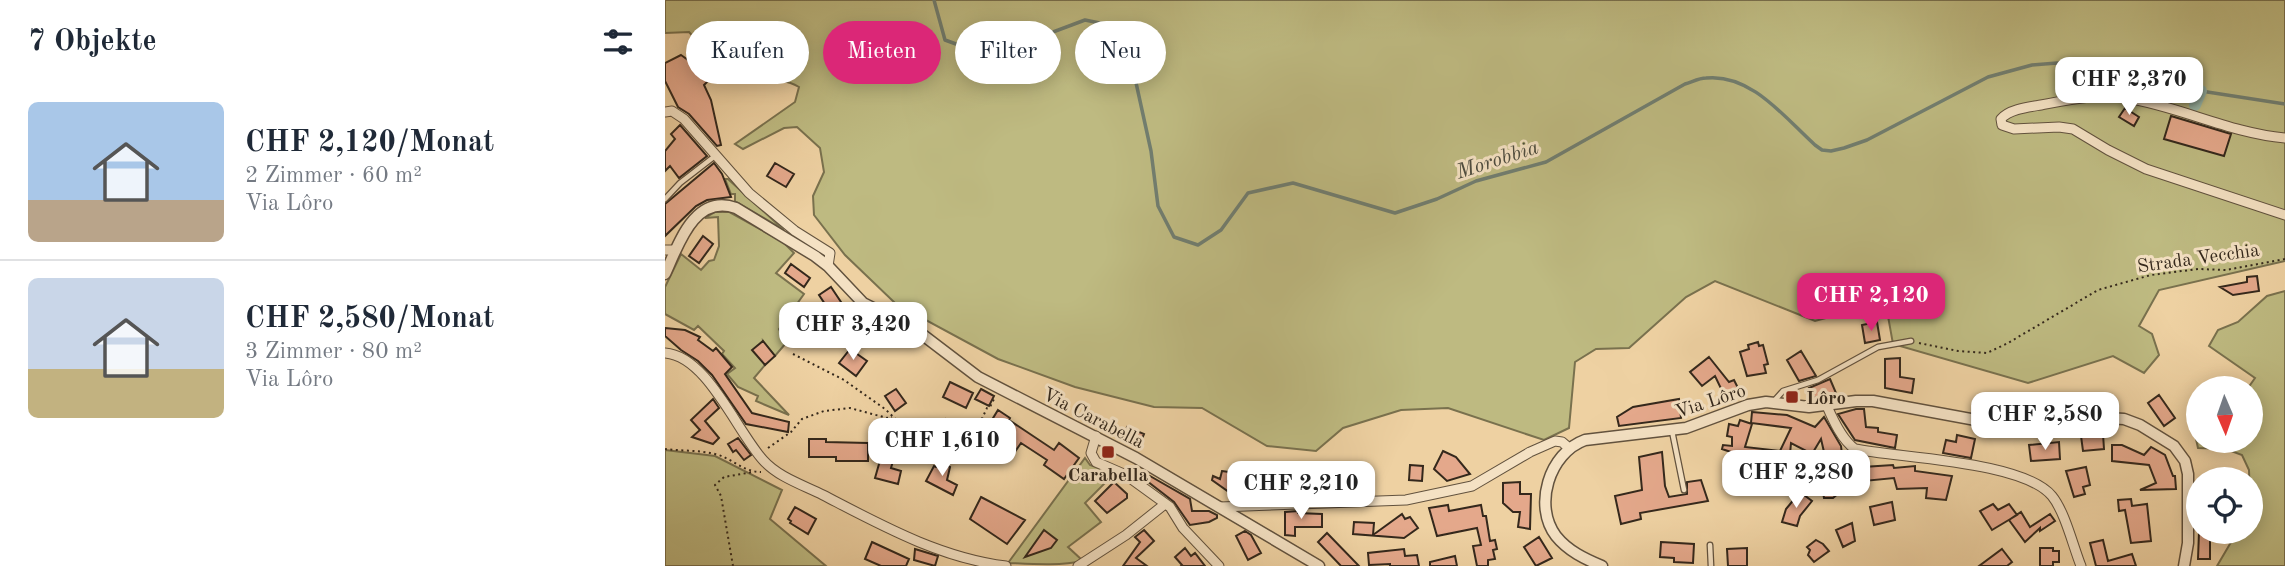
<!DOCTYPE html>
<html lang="de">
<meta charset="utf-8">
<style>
body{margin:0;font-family:"Old Standard TT",serif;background:#f2f2f3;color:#1f2937;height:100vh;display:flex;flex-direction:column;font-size:26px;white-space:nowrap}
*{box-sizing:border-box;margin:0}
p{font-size:23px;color:#747a83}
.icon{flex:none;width:38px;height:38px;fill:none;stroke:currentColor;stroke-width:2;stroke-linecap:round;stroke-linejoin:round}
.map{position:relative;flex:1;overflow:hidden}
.sheet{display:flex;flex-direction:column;background:#fff;width:665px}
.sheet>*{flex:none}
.hud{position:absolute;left:21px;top:21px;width:665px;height:63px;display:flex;gap:14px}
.needle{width:46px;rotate:178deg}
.buttons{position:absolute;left:1521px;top:376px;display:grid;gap:14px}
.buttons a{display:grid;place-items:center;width:77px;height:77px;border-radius:50%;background:#fff;box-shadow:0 4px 18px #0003;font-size:35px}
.price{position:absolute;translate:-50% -60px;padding:0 16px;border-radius:14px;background:#fff;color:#222;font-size:23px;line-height:46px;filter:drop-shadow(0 2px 4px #0008)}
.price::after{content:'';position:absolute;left:50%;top:42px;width:21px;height:16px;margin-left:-10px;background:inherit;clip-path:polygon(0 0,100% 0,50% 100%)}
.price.current{background:#db2777;color:#fff}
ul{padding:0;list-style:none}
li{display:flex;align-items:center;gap:21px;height:175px;padding:0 28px}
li+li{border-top:2px solid #e0e1e3}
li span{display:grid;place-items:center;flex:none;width:196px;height:140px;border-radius:10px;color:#555}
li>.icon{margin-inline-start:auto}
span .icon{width:84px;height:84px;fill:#fffc;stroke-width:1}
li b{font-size:30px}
h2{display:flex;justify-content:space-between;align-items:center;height:84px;padding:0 28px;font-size:30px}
.pill{padding:0 24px;border-radius:32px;background:#fff;box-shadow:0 4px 18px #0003;font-size:24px;line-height:63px}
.pill.current{background:#db2777;color:#fff}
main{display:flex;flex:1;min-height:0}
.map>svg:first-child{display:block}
.green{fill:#beba81;stroke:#79714e;stroke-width:2}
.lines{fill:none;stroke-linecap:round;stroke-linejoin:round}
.stream{stroke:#717e70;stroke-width:3.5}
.canal{stroke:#99b7a8;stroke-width:12}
.building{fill:#e4a88b;stroke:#34281c;stroke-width:2}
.service-casing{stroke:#62523e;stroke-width:7}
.minor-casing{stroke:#62523e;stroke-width:11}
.tertiary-casing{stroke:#62523e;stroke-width:13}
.path{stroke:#34281c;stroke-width:2;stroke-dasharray:2 3.5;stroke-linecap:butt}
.service{stroke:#f4e1c3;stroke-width:4.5}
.minor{stroke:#f4e1c3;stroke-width:9}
.tertiary{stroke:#f4e1c3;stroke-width:10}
.poi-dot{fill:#8f2418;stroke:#f4e1c3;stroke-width:2.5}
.labels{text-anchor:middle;stroke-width:6;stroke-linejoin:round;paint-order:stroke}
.street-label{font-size:19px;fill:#34281c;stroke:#f4e1c3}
.poi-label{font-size:19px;font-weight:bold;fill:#34281c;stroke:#f4e1c3;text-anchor:start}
.water-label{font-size:21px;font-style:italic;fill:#4d4c3f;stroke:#f4e1c3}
</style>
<main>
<section class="sheet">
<h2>7 Objekte<svg class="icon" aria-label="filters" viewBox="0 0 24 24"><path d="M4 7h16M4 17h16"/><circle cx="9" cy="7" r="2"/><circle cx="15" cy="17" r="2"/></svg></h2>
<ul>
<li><span style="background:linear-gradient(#a9c7e8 70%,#b9a48a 0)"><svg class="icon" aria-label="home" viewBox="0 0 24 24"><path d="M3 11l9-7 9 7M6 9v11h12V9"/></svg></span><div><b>CHF 2,120/Monat</b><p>2 Zimmer · 60 m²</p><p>Via Lôro</p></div></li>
<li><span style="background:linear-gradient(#c9d6e8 65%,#c2b280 0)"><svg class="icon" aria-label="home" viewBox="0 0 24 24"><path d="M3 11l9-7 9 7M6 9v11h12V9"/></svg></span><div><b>CHF 2,580/Monat</b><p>3 Zimmer · 80 m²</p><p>Via Lôro</p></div></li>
</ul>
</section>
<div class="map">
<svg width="1620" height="566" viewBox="0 0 1620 566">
<rect width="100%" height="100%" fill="#eed1a2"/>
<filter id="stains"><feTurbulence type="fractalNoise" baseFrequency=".00286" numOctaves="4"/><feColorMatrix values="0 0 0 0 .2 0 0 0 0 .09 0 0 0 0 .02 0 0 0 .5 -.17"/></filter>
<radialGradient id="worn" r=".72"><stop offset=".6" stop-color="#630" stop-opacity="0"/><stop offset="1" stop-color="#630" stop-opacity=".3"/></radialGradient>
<path class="green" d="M0 0H1620V261L1494 290 1474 326 1487 334 1494 355 1479 373 1448 356 1363 383 1228 344 1221 305 1203 302 1187 311 1150 321 1050 281 1021 297 964 348 931 349 910 362 904 428 879 440 783 408 736 410 678 428 651 451 602 446 537 408 489 407 410 387 333 359 231 304 180 255 149 215 148 196 159 172 155 148 132 127 119 128 78 149 70 144 130 102 134 87C112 74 99 86 79 80 57 74 40 49 24 32L0 33Z
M60 179H63L119 230 70 201V194H66Z
M50 212H64L118 242 129 253 111 273 139 294 114 329 121 343 110 356 98 341 100 365 89 378 124 415 91 401 93 396 73 387 62 374 70 368 57 354 59 351 33 326 29 330 0 314V287L16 254 36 270 44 261 49 260 54 246 53 217 40 218Z
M1620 291V566H1552L1572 532H1586L1584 470 1577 455 1561 449 1533 448 1531 439 1533 438V441H1586V388H1583L1590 378 1544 346 1553 330 1573 322 1602 296Z
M0 450 50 456 117 490 105 519 161 566H0Z
M420 458 425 465 449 474 420 503 436 522 403 547 418 561C395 566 367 564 343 563Z"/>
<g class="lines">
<path class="stream" d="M269 0 280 40 324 56 420 20 459 28 486 151 493 206 509 237 533 245 556 230 583 193 628 183 730 213 772 199 811 181 881 162 1020 84C1027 82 1034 78 1041 78 1086 73 1120 118 1150 145L1157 150 1166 151 1179 148 1202 140 1323 77 1367 65 1392 63 1471 71 1536 91 1620 104"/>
<path class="canal" d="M1530 105 1536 91"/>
</g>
<path class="building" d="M16 55 47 77 39 85 46 100 56 145 52 146 24 114 13 107 0 81V63Z
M1460 108 1474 117 1469 126 1454 117Z
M1506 116 1566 134 1559 156 1499 139Z
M15 125 42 156 14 178 5 166 0 171V151L10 139 6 134Z
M49 163 57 174 66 197 42 200 31 206 0 236V204Z
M110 163 129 174 121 187 102 176Z
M38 236 48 244 34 263 24 256Z
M126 264 145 278 139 287 120 273Z
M1592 276 1594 291 1568 295 1555 287 1582 282V277Z
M166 287 184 314 172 322 154 295Z
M137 313 145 328 153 332 148 342 138 336 128 317Z
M1212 322 1215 340 1200 343 1197 325Z
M0 328 20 330 35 337 33 340 48 351 51 348 67 367 60 374 87 413 124 422 123 432 81 424 47 375 33 361 16 350 0 336Z
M98 341 110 356 100 365 87 350Z
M1093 342 1094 346 1098 345 1103 364 1099 365 1101 373 1082 376 1075 352 1084 349 1083 345Z
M185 349 202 361 191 376 174 363Z
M1136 351 1151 376 1134 381 1122 360Z
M1044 357 1064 382 1069 380 1077 396 1062 401 1050 376 1037 386 1025 372Z
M1235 358V377L1249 379 1247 393 1220 388V359Z
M1165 379 1171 393 1149 398 1144 388Z
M285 382 308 393 301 408 278 397Z
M231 389 241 403 230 411 220 396Z
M316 389 329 396 324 406 310 399Z
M1494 395 1510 418 1499 426 1483 403Z
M48 399 54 408 40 421 54 438 48 444 27 437 35 430 26 420Z
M1014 399 1016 418 954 426 952 417 968 407Z
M1391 399 1392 413 1365 415 1364 402Z
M1191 409H1199L1201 427 1213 428V432L1232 435 1230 448 1190 440 1173 414Z
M333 410 345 418 344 420 389 450 394 443 414 458 399 479 379 465 382 460 356 443 347 456 340 451 346 442 322 428Z
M1087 412 1122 415 1150 427 1159 417 1176 446 1181 487 1168 498H1159L1156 480 1165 478 1156 439 1147 454 1126 443 1124 465 1096 462 1057 449 1058 445 1067 446V437L1062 436 1064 424 1073 426 1075 420 1087 424 1080 447 1115 451 1126 428 1086 423Z
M280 419 286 441 268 445 264 428 269 427 268 423Z
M462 427 479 434 474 446 457 440Z
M1438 434 1439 449 1418 451 1416 436Z
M1292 435 1310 439 1306 458 1278 453 1281 440 1291 442Z
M73 438 86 455 79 460 71 450 68 452 63 444Z
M144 439H161V442L203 443V461H171V457H144Z
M1394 442 1395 459 1366 461 1364 445Z
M1447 445H1457L1479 455 1486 447 1500 455 1508 476H1510L1511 489 1475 490 1491 483 1484 465 1447 461Z
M778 451 791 457 805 474 782 481 769 469Z
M997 452 1000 486 1004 497 1022 494V482L1036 480 1043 501 975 513 976 519 956 524 950 496 977 490 974 457Z
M216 457 228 461 226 468 236 471 233 484 210 478Z
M274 461 285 467 282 480 292 485 288 495 261 481 269 466 271 467Z
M745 465 758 466 757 481 744 480Z
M1228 465 1229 468 1250 466V471L1287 476 1281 500 1261 498 1262 488 1232 489 1229 478 1199 481 1198 467Z
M1421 467 1425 485 1418 487 1420 494 1409 497 1401 471Z
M557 471 571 473V484L586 490 580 499 571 497 547 480 548 476 555 479Z
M675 474 694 475 695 483H700V494L670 492 671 482H675Z
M485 476 525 499 527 511H544L552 515V518L544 522 525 525 509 502 482 481Z
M449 482 462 494V498L442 513 430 501Z
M604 482 624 487 621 498 596 495 598 486 602 487Z
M855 482V494H866L865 529 853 527 855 512H848L838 503V483Z
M1135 492 1147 501 1135 516 1132 526 1117 522 1121 509Z
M316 497 360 520 342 544 305 519Z
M1466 499 1467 506 1482 504 1486 541 1466 543 1460 510 1454 511 1453 500Z
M1227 502 1230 520 1209 525 1205 507Z
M1328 504 1333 510 1344 504 1352 515 1327 530 1315 511Z
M783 505 784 511 816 505 818 516H821L825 541 830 540 832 549 828 550 830 559 823 560V566H812L808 546 816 545 812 528 772 536 764 508Z
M130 507 151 519 143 534 125 523 126 521 123 519Z
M633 511V513L657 514V527H630V536L620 535V512Z
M1356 512 1365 527 1385 514 1390 521 1375 531V528L1360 542 1344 520Z
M737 514 740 519 745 517 753 528 739 538 688 534 689 522 709 523 708 535Z
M1187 523 1190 541 1178 547 1171 530Z
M379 530 392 540 386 548 360 557Z
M479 530 489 541 471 558 482 566H458L475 542 470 537Z
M580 531 586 535 596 553 583 560 571 536Z
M1534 532H1545V559H1533Z
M662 533 694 566H676L653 542Z
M874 537 887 558 871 566 859 547Z
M1151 540 1158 544 1164 551 1149 562 1143 555 1145 550 1142 547Z
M1438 540 1443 561 1467 554 1471 566H1431L1425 543Z
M207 542 244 559 241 566H216L200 559Z
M996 542 1029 544 1028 563 1009 562V558L995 557Z
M520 548 526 556 530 553 540 566H516L517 565 510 557Z
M1082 548V566H1063L1062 549Z
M1375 548H1388V551H1394V562H1388V566H1375Z
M250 549 273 556 270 566 249 560Z
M739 549 740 556 752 555 754 566H725V564L704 565 703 553Z
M1337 549 1347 562 1342 566H1314Z
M790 556 792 566H765V562Z"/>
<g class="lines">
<g class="service-casing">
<path id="service" d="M0 199 15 183 50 156
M1109 401 1118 391 1153 380 1213 347 1246 341
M1007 431 1019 490
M1045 545 1046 566"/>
</g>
<g class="minor-casing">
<path id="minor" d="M0 112 7 111 19 119 84 193 130 231 165 253 163 266
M1620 138C1565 133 1516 107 1462 98 1435 93 1403 100 1376 105 1364 107 1344 109 1336 119L1337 125 1349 129 1394 127 1408 129 1443 150 1481 169 1620 215
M0 250H10
M0 353C42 356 71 430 98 460 113 477 138 485 158 495 216 525 275 558 341 566
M1162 406C1168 420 1177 440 1190 449 1235 458 1358 461 1387 496 1400 512 1408 546 1416 566
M431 436 426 453 431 462 461 475 505 507 518 528 554 566
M555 507 741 500 807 486 865 452 890 441 897 442 904 448
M413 566 461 535 500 504"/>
</g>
<g class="tertiary-casing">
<path id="tertiary" d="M0 274C13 246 29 193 71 208L150 256 163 266 198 303 250 329 313 377 471 458 654 566
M937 566C920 559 903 551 891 536 868 506 884 453 920 440L1021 428 1083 405 1101 402 1144 407 1191 401H1208L1338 425 1374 424 1442 418 1459 419 1475 425 1509 446 1520 461 1523 474V543L1519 566"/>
</g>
<path class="path" d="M1254 343 1293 351 1322 353 1343 343 1433 290 1486 275 1533 269 1561 270 1620 259
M128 354 179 380 220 409 259 446 276 455 290 456 302 450 322 408 325 407 329 399
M103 448 126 432 137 419 159 411 185 408 222 418 227 417
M0 449C16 451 34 450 50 454 67 458 78 472 96 472
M68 566 56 496 50 485 59 477 88 472"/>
<use href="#service" class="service"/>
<use href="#minor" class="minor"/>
<use href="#tertiary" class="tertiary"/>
</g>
<g class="poi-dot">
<rect x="1120" y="390" width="14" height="14" rx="3.5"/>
<rect x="436" y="445" width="14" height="14" rx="3.5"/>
</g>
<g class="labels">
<g class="street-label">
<text transform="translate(1533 257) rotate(-8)" y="7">Strada Vecchia</text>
<text transform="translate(1045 400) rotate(-18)" y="7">Via Lôro</text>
<text transform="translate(429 417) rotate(27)" y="7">Via Carabella</text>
</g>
<g class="poi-label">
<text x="1141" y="404">Lôro</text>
<text x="443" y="481" text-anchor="middle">Carabella</text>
</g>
<g class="water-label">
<text transform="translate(832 159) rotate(-18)" y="7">Morobbia</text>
</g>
</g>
<rect width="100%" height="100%" filter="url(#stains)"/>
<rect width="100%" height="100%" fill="url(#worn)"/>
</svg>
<div class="buttons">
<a><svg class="needle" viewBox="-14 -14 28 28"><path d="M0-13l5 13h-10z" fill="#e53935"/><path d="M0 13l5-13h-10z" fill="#747a83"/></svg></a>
<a><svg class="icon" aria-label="locate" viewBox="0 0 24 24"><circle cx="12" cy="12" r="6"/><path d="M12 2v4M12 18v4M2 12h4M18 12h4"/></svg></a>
</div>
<b class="price" style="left:1464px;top:117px">CHF 2,370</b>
<b class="price current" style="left:1206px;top:333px">CHF 2,120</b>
<b class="price" style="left:188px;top:362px">CHF 3,420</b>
<b class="price" style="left:1380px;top:452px">CHF 2,580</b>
<b class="price" style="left:277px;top:478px">CHF 1,610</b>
<b class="price" style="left:1131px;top:510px">CHF 2,280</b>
<b class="price" style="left:636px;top:521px">CHF 2,210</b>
<div class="hud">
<a class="pill">Kaufen</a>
<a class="pill current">Mieten</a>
<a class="pill">Filter</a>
<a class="pill">Neu</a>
</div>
</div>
</main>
